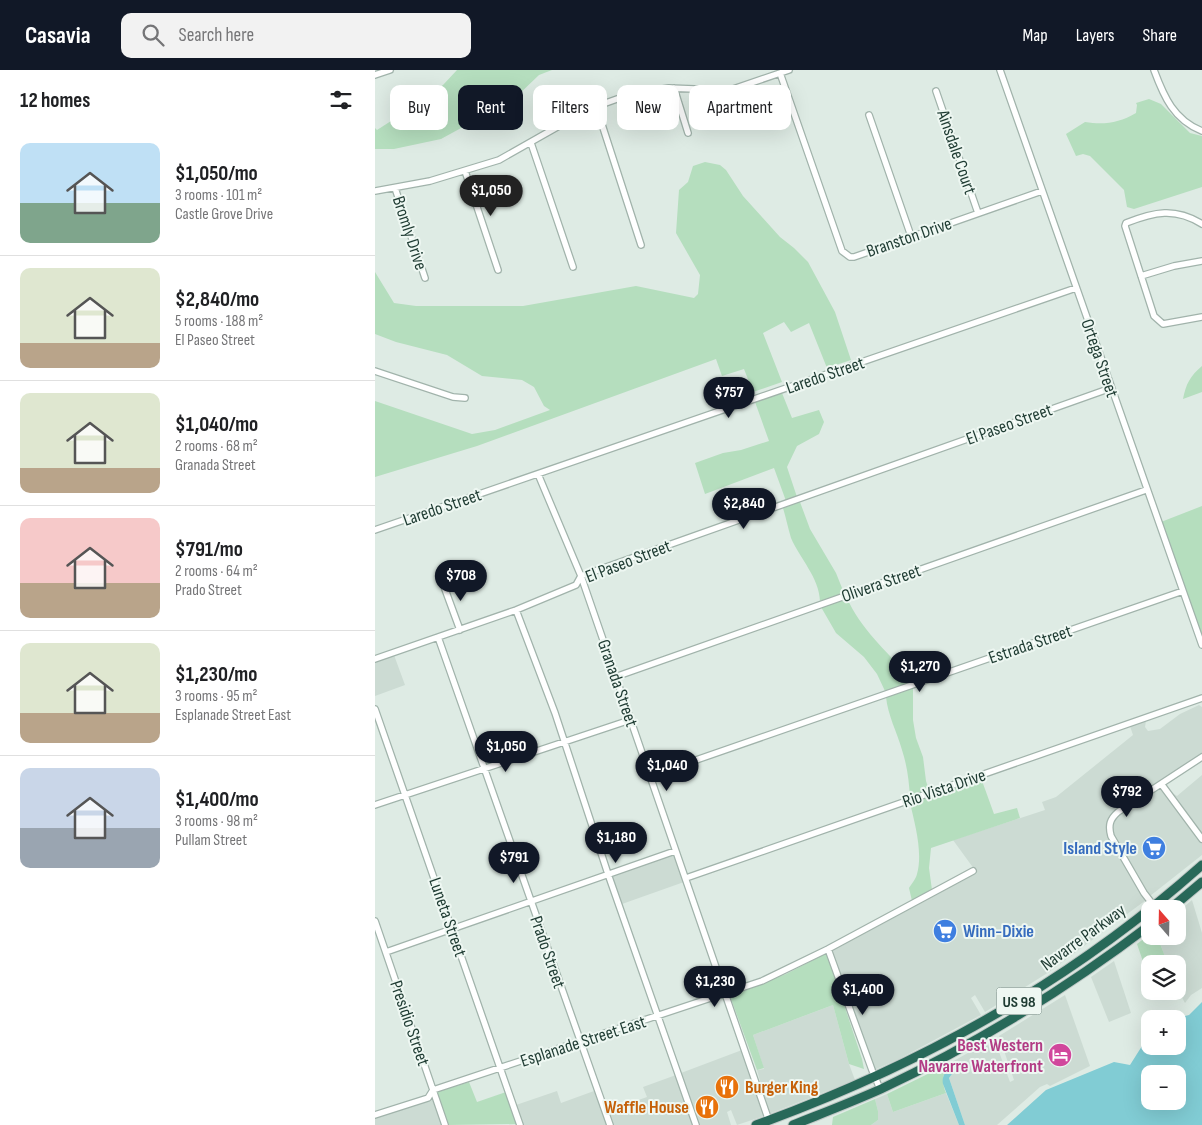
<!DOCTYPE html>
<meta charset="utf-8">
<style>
body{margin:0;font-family:"Sofia Sans Condensed",sans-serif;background:#f2f2f2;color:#202124;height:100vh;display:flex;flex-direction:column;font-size:19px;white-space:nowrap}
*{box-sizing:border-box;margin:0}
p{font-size:16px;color:#757577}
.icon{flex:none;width:28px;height:28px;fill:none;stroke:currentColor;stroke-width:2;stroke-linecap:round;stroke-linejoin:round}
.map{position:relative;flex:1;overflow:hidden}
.panel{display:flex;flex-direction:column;background:#fff;width:375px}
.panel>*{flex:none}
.hud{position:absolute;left:15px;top:15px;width:475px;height:45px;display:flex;gap:10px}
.needle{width:32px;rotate:340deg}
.controls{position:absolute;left:766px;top:830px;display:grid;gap:10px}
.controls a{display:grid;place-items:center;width:45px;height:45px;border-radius:10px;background:#fff;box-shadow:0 5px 20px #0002;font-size:25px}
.price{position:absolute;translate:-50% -42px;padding:0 11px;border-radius:18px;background:#111827;color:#fff;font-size:16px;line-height:32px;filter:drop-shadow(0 1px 2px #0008)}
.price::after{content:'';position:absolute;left:50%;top:30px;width:15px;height:11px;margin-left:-8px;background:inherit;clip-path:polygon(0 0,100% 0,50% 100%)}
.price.active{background:#222;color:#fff}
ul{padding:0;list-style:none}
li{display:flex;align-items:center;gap:15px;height:125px;padding:0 20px}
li+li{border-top:1px solid #e0e0e0}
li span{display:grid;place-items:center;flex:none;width:140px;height:100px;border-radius:10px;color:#555}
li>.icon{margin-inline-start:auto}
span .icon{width:60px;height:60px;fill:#fffc;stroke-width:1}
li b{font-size:21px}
h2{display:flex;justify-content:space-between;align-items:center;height:60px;padding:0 20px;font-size:21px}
.pill{padding:0 18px;border-radius:10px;background:#fff;box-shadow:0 5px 20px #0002;font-size:18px;line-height:45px}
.pill.active{background:#111827;color:#fff}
header{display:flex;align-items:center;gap:30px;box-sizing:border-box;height:70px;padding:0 25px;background:#111827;color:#fff}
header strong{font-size:24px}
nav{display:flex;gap:28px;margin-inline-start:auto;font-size:18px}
.search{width:350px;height:45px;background:#f2f2f2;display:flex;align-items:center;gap:12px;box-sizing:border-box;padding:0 18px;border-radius:10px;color:#757577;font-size:19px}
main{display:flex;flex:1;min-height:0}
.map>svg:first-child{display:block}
.built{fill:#ccdbd3}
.green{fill:#b5debe}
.water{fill:#81ccd4;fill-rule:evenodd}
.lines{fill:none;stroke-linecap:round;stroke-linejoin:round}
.minor-casing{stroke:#a1b3ab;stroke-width:8}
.highway-casing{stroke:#c0c8c6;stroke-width:11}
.minor{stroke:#fff;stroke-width:5.5}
.highway{stroke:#286959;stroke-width:9}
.labels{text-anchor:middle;stroke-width:4;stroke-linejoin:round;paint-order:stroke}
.shield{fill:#eef7f2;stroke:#5c736c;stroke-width:1}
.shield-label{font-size:16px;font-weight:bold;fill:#1e3b32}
.street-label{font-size:18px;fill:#1e3b32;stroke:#eef7f2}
.shop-label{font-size:18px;font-weight:bold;fill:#366cbe;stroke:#eef7f2;text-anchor:end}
.hotel-label{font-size:18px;font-weight:bold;fill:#b23c85;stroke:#eef7f2;text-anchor:end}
.food-label{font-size:18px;font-weight:bold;fill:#c56008;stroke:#eef7f2;text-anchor:start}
</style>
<header>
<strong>Casavia</strong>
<div class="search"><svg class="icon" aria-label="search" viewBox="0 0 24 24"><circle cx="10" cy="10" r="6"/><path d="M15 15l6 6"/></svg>Search here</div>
<nav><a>Map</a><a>Layers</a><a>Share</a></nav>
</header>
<main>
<section class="panel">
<h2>12 homes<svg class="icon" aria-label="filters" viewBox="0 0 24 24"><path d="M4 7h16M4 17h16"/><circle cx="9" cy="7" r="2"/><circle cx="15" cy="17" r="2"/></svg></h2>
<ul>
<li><span style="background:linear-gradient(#bfe0f5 60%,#7fa58c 0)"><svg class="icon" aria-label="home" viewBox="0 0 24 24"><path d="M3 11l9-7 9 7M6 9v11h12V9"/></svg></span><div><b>$1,050/mo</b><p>3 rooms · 101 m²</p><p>Castle Grove Drive</p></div></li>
<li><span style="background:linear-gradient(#dfe7d0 75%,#b9a48a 0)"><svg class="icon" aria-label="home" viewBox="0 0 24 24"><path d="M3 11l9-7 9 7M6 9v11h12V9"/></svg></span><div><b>$2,840/mo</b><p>5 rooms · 188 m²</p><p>El Paseo Street</p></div></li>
<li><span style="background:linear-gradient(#dfe7d0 75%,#b9a48a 0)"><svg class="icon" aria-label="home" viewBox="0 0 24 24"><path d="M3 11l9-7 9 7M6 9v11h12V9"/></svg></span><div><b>$1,040/mo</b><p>2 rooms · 68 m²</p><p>Granada Street</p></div></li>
<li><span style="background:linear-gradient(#f6c9c9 65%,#b9a48a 0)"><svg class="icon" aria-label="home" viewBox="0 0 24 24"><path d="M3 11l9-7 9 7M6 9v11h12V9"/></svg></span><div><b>$791/mo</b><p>2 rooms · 64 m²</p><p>Prado Street</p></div></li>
<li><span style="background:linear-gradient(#dfe7d0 70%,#b9a48a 0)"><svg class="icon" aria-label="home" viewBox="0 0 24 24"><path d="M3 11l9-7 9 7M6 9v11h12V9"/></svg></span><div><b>$1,230/mo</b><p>3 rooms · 95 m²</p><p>Esplanade Street East</p></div></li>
<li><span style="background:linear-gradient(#c9d6e8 60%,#9aa5b1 0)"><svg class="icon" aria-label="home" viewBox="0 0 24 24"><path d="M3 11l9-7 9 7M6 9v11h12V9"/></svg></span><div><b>$1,400/mo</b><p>3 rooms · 98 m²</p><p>Pullam Street</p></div></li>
</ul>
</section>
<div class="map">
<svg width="827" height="1055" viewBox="0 0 827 1055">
<rect width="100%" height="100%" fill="#deebe4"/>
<path class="built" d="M19 585 30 615 0 626V592Z
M824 635 827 637V683L742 739 733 749 732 762 771 830 674 902 610 942 600 925 596 928 606 945 524 989 499 1000 457 881 602 803 578 770 670 740 667 732 681 727 758 665 755 656 771 651 770 657 773 661 785 659 805 644Z
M827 705V764L796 722 802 726Z
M786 718 827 773V785L775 826 739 765 737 756 738 751 745 744Z
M299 785 309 812 247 834 237 806Z
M817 830 827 863V918L816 925 810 933 803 920 802 894H793L782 866H802L803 842Z
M739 891 756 943 734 952 716 907Z
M690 925 715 996 675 1016 672 1014 665 1017 622 1055H590L574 1008 580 1000 577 992 619 968 635 1012 639 1010 624 966Z
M458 935 474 994 480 1010 394 1044 382 1000 389 999 378 965Z
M367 980 389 1046 362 1055 356 1040 352 1042 356 1055H324L306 1003Z
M301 1005 319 1055H237L232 1041 272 1027 268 1017Z
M182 1021 186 1033 219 1021 232 1055H148L141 1035Z
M571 1023 584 1055H496L503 1050V1041L500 1029 512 1024 518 1042Z
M57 1026 68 1055H0V1048L54 1030Z"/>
<path class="green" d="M82 0H177L164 5 139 29 66 69 19 79H0V58L2 60 41 35 68 15Z
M774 29 786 34 815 63 827 66V117L759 139 752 137 749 120 715 86 708 84 701 86 691 64 710 52C729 55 744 53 761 43L762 35 761 33Z
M330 92 345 95 351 100 368 126 405 167 419 178 433 192 460 242 476 290 452 298 434 253 416 262 409 252 388 263 407 312 378 322 369 299 347 306 341 289 102 376 0 407V331L97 364 120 360 175 340 169 336 159 317 147 310 107 306 72 285 21 272 0 264V202L19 233 41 236H148L261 216 319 228 323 224 325 205 301 163 304 120 313 112 318 96Z
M827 296V322L808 329C811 314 815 306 827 296Z
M407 323 417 348 444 340 449 352 444 364 422 376 412 397 422 427 411 431 399 398 330 424 320 393 348 383 366 380 394 371 380 332Z
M425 432 435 459 461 503 469 523 445 531C444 507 425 489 416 468 413 458 411 448 408 438Z
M827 436V567L786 452Z
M472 528C485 558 512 582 534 606L536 612 510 621 502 604 489 587 461 563 446 537Z
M538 617V650L541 668 548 687 551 711 554 720 535 727C534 711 532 695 527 680 522 662 513 646 511 627Z
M606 708 619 744 642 738 645 748 556 778 554 798 557 820 537 831 534 818C537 813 541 809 542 804 548 783 540 754 535 733Z
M775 864V866H782L793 894H775V912L762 874Z
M452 883 487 989 489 999 474 994 458 935 378 965 389 998 382 1000 355 926 411 904Z
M571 995 572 997C567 1007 567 1013 571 1023L518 1042 512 1024Z
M94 1012 102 1032 131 1022 142 1054 73 1055 62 1022Z
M500 1029 503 1041V1050L496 1055H457L458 1047Z"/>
<path class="water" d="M827 932V1055H632L671 1020 739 992 755 995 767 976 775 968V976H802V949H798L814 945ZM775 1004H802V1031H775Z
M577 992 580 1000 574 1008 590 1055H584L568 1014C566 1006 573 1001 571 995Z"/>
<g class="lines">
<g class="minor-casing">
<path id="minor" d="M625 0 827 575
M779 0C789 27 799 50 827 61
M405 3 467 181 475 187H479L667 121
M0 5 15 0
M299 18 313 63
M561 21 603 143
M221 36 266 175
M494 45 536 166
M156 73 198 197
M90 101 123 200
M20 118 50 208
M0 121 55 111 124 90 214 39 256 24 294 18 345 20 358 19 414 0
M827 154C800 137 779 142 751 153L750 156 779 246 788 254 827 247
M766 206 799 196 827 191
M0 301 78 327 90 328
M163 404 206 506 394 1051
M0 460 701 218
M67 511 85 560
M141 540 180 643 233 804 321 1055
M63 567 235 1055
M0 589 141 540 201 515 206 506 736 318
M240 607 771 420
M0 639 145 1055
M275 706 808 521
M787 715 827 769
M0 735 255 650
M311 808 827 628
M779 836 769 823 736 766C733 755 735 749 743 742L827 687
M0 851 70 1055
M453 879 497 1000 505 1019
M11 882 300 781
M0 1045 53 1028 58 1020 387 911 453 879 598 801"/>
</g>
<g class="highway-casing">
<path id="highway" d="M795 839 827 812
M381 1055C544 996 697 911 827 795
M418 1055C448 1043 477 1032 506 1019 601 974 691 919 775 855"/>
</g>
<use href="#minor" class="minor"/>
<use href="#highway" class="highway"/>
</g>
<defs>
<g id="supermarket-disc" transform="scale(1.25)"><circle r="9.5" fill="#3f7fe0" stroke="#eef7f2"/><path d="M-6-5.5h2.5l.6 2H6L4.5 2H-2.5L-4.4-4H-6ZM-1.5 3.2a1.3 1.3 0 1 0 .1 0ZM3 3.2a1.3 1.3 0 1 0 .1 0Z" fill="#fff"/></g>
<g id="hotel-disc" transform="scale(1.25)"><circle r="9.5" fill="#d1479c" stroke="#eef7f2"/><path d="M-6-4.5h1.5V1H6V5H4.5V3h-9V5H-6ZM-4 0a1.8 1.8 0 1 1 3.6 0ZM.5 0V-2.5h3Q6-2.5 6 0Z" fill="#fff"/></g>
<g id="restaurant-disc" transform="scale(1.25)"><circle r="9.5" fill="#e8710a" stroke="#eef7f2"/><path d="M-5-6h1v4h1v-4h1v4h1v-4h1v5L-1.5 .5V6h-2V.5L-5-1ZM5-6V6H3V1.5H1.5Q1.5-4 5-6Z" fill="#fff"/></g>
</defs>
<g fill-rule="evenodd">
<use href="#supermarket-disc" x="779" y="778"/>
<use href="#supermarket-disc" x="570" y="861"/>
<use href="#hotel-disc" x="685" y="985"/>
<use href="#restaurant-disc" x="352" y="1017"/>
<use href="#restaurant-disc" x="332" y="1037"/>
</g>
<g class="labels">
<rect class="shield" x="621.5" y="917.5" width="45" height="27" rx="4"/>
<g class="shield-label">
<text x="644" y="937">US 98</text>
</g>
<g class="street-label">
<text transform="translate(582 82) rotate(71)" y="6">Ainsdale Court</text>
<text transform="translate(35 163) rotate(72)" y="6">Bromly Drive</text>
<text transform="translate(534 167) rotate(-19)" y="6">Branston Drive</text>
<text transform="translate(725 288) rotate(71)" y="6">Ortega Street</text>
<text transform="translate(450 305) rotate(-19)" y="6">Laredo Street</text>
<text transform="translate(634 354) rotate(-20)" y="6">El Paseo Street</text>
<text transform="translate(67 437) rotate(-19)" y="6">Laredo Street</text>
<text transform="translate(253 491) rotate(-21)" y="6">El Paseo Street</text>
<text transform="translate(506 513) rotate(-19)" y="6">Olivera Street</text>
<text transform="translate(655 574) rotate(-19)" y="6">Estrada Street</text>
<text transform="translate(243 613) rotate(71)" y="6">Granada Street</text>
<text transform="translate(569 718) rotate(-19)" y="6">Rio Vista Drive</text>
<text transform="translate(73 847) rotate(71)" y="6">Luneta Street</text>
<text transform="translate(708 867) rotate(-36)" y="6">Navarre Parkway</text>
<text transform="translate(173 882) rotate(71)" y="6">Prado Street</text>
<text transform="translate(35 953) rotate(71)" y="6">Presidio Street</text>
<text transform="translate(208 971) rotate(-18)" y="6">Esplanade Street East</text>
</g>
<g class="shop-label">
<text x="762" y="784">Island Style</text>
<text x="588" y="867" text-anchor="start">Winn-Dixie</text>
</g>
<g class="hotel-label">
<text x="668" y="981">Best Western<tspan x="668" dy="21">Navarre Waterfront</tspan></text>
</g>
<g class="food-label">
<text x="370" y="1023">Burger King</text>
<text x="314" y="1043" text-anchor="end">Waffle House</text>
</g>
</g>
</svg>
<div class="controls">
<a><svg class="needle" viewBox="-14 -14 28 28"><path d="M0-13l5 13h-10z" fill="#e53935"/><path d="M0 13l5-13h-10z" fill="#757577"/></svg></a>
<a><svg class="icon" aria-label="layers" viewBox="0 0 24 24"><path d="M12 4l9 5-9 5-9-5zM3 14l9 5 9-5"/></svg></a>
<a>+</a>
<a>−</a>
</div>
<b class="price active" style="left:116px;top:147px">$1,050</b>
<b class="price" style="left:354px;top:349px">$757</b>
<b class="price" style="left:369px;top:460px">$2,840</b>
<b class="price" style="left:86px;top:532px">$708</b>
<b class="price" style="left:545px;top:623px">$1,270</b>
<b class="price" style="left:131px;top:703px">$1,050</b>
<b class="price" style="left:292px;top:722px">$1,040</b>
<b class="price" style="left:752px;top:748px">$792</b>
<b class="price" style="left:241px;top:794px">$1,180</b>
<b class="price" style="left:139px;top:814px">$791</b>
<b class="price" style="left:340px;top:938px">$1,230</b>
<b class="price" style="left:488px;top:946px">$1,400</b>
<div class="hud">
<a class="pill">Buy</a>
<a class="pill active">Rent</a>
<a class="pill">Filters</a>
<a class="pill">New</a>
<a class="pill">Apartment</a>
</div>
</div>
</main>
